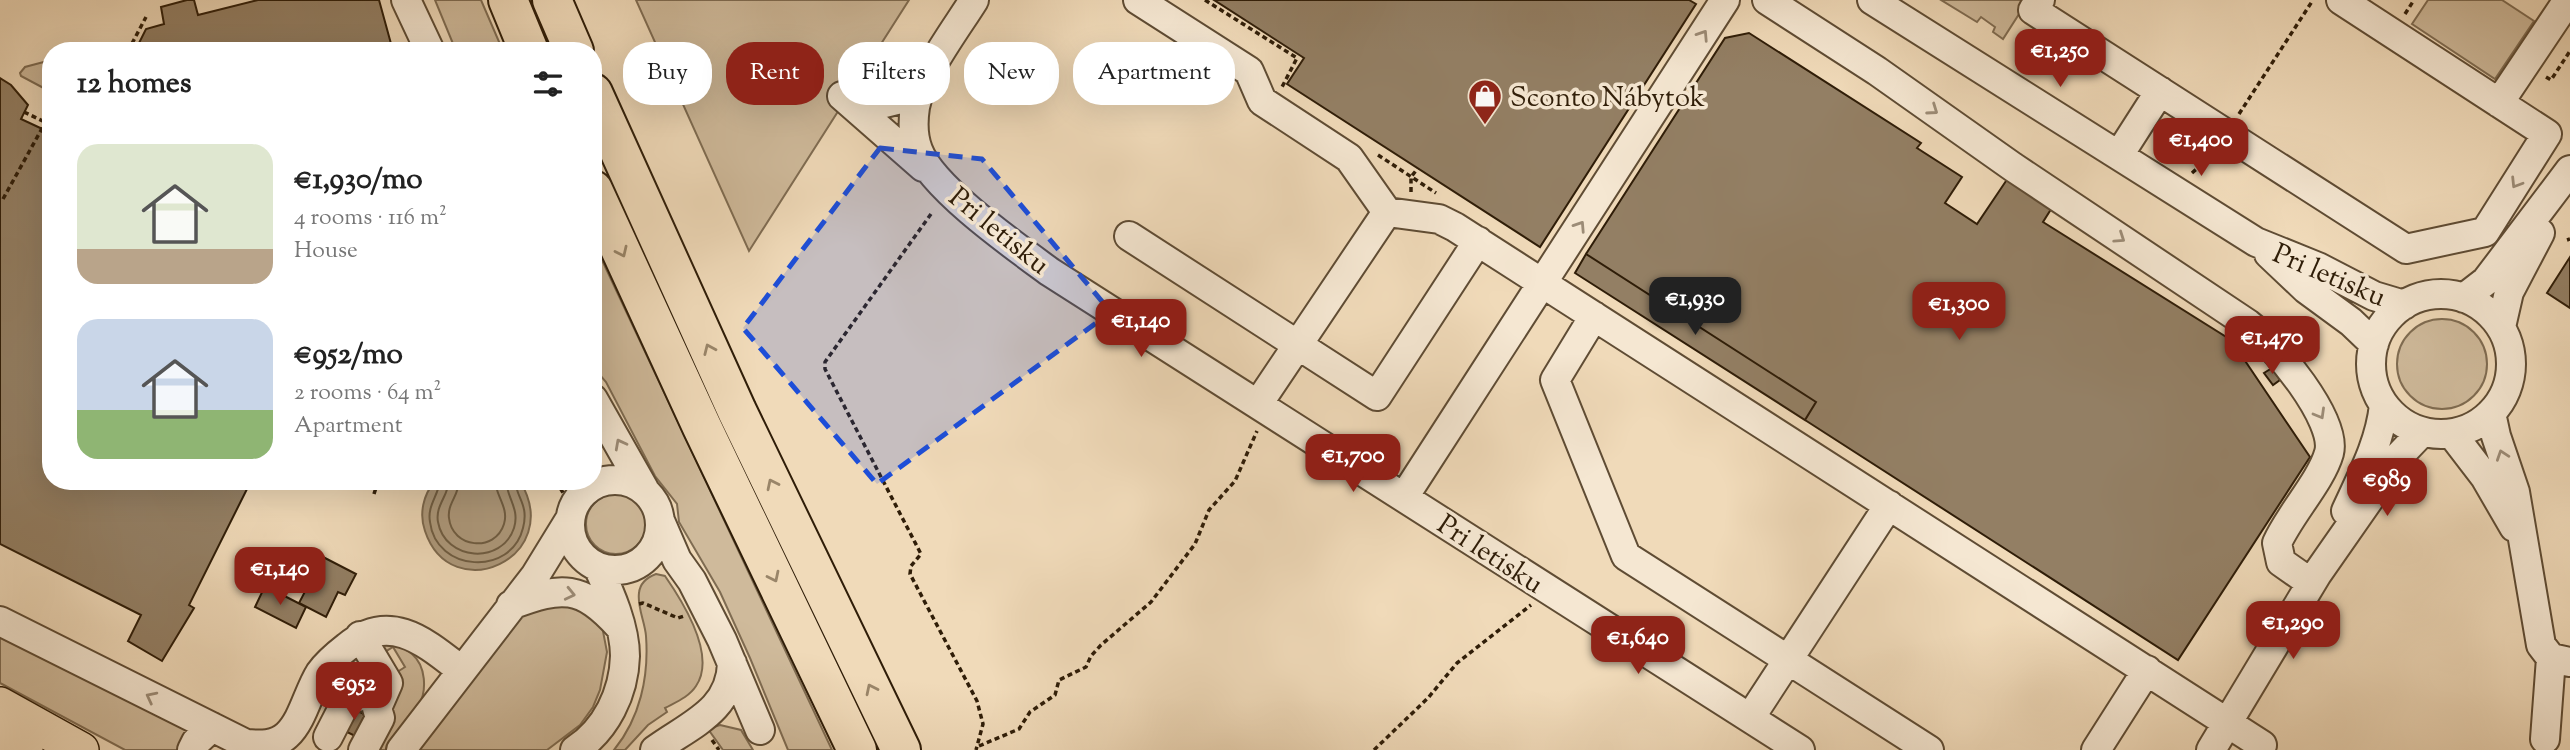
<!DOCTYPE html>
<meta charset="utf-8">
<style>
body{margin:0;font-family:"Sorts Mill Goudy",serif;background:#f6f6f6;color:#222;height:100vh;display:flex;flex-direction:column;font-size:26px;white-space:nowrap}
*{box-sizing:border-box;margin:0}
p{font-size:23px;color:#767676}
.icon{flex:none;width:38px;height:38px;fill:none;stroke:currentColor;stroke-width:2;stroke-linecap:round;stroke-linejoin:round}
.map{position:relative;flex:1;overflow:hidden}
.drawer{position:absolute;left:42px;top:42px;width:560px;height:448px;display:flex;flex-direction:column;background:#fff;border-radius:28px;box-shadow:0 7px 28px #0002}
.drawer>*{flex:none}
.hud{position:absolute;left:623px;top:42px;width:665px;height:63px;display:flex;gap:14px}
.price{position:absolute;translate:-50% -60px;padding:0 16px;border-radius:14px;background:#8f2418;color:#fff;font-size:23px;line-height:46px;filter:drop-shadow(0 2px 4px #0008)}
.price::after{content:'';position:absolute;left:50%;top:42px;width:21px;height:16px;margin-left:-10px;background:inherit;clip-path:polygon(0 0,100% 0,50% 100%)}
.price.on{background:#222;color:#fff}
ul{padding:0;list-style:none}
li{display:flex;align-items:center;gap:21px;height:175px;padding:0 35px}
li span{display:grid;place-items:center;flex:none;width:196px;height:140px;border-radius:21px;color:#555}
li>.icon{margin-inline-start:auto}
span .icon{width:84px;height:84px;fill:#fffc;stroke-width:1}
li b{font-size:30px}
h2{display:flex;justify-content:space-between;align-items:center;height:84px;padding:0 35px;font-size:30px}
.pill{padding:0 24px;border-radius:28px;background:#fff;box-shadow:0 7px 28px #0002;font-size:24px;line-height:63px}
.pill.on{background:#8f2418;color:#fff}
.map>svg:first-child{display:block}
.green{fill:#cfba9b;stroke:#7f6c52;stroke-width:2}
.water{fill:#ae9a7d;stroke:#7b684e;stroke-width:2}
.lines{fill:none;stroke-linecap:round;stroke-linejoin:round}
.shore{stroke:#6e5c42;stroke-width:2}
.building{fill:#937f64;stroke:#2f1d08;stroke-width:2}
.minor-casing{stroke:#5f4c34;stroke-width:32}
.major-casing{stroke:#2f1d08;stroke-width:38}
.highway-casing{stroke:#2f1d08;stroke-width:42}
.path{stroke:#2f1d08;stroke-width:3.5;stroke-dasharray:5 3.5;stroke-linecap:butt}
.minor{stroke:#f5e7d2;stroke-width:28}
.major{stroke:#f0dab9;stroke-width:35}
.highway{stroke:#f0dab9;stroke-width:38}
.oneway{stroke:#9c8c77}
.oneway2{stroke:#998569}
.marked{fill:#1d4ed8;fill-opacity:0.2;stroke:#1d4ed8;stroke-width:5;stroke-dasharray:14 9;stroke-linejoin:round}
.labels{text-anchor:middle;stroke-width:7;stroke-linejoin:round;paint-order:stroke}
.poi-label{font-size:28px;fill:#2f1d08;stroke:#f5e7d2;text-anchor:start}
.street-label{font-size:28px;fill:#2f1d08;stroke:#f5e7d2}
</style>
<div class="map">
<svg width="2570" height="750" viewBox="0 0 2570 750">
<rect width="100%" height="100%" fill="#f0dab9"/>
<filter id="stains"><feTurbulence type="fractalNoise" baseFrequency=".00286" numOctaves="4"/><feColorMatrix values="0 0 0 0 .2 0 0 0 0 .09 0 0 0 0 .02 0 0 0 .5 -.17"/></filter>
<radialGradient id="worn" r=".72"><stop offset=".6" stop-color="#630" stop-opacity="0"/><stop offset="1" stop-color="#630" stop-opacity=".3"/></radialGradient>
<path class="green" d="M435 0H481L503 51H456Z
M636 0H909L749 251Z
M1941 0H2028L2003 39 1993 32 1995 27 1981 17 1977 22Z
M2428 0H2502L2534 21 2495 79 2412 24Z
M51 60V92L21 76 20 73 25 67Z
M593 241 832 750H788L750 658 720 592 679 522 677 504 655 476 606 382 593 367Z
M2397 364a45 45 0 1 1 90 0a45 45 0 1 1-90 0Z
M586 524a30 30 0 1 1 60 0a30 30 0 1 1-60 0Z
M656 574 665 576C683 602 717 655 696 686 689 697 676 702 665 708L667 712 648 725 625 750H614C640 718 649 677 646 636 645 622 637 607 639 593 640 583 648 577 656 574Z
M572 602 602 626 607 652 600 690 593 707 580 725 547 750H418L523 613Z
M0 628 200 727 185 750H125L0 683Z
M381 644C392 645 404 646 412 654 426 666 427 690 419 705 410 721 396 736 385 750H378L394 719 391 717V676L405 667 393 647 380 655Z
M720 725 741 730 753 750H723L708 729Z"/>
<path class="water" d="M435 481H520C566 558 451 609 425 531 419 514 423 495 435 481Z"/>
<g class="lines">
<path class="shore" d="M440 481C438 496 427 506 430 522 436 572 511 577 523 528 529 505 517 499 515 481
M449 481C448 496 435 506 438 522 445 561 502 565 514 528 520 509 507 498 506 481
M459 481C459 495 447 504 449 518 452 548 495 553 504 524 509 508 496 496 495 481"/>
</g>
<path class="building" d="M187 0H194L198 15 258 0H379L393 51H135L146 29 164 24 161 7Z
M1214 0H1689L1696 4 1540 247 1287 84 1304 58Z
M1749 33 1921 143 1917 148 1962 177 1945 203 1977 224 2008 178 2053 206 2043 222 2231 340 2310 457 2178 660 1805 420 1816 402 1586 254 1725 38Z
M0 78 11 85 28 105 21 119 51 133V481H251L189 605 194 608 162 661 128 641 141 615 0 544Z
M1586 254 1816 402 1805 420 1575 273Z
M2570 257V308L2547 293Z
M2272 368 2280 380 2273 385 2264 373Z
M323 557 356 574 345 595 338 592 326 617 299 603Z
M265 586 306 607 296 628 255 607Z
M334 699 386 725 375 746 323 720Z"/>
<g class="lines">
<g class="minor-casing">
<path id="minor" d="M406 0 430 51
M974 0C956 29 921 75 915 107 913 120 913 137 918 150 932 188 1016 247 1050 272L1800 750
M1138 0 1249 71 1262 101 1349 158 1387 212 1439 219 1455 227 2262 745
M1767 0 1877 71 2013 167 2248 324C2274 344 2338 420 2329 453 2321 481 2290 514 2277 543L2281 562 2311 583
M1872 0 2256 242 2318 267 2374 296 2404 305
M2040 0 2033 10 2406 249 2485 232 2547 134 2341 0
M842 96 923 167
M846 99 861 109 897 100 921 91
M2499 103 2568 0
M2119 155 2160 91
M1129 236 1377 396 1478 241
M2269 254 2306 289 2351 322 2374 344
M2371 364a70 70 0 1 1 140 0a70 70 0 1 1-140 0Z
M2464 298 2486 281 2570 170
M1594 316 1555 380 1626 556 1929 750
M2501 327 2509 292 2540 233
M593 399 644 489
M1258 404 1387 212
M2491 413 2496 436 2515 492 2541 645 2551 658 2570 662
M2452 434 2485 477 2514 527
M570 525a45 45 0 1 1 90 0a45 45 0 1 1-90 0Z
M1404 497 1725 0
M2346 511C2362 476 2380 443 2384 405
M661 523 677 560 692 581 722 640 760 730
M511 605C562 586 581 584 620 627
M0 621 246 744C260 745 275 746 287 735 303 720 308 692 320 673 327 663 338 654 347 647 390 611 425 642 461 670
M360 636 388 683 377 708 380 718 363 750
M1750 718 1889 505
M328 737 347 700 361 696 377 665
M2545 739 2551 658
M192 750 196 742 212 727
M401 750 535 576 570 519
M575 750C606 730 624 693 625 656 625 627 610 593 598 567
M655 750C689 725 731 711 732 663
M2096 750 2147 670
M2211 750 2317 574 2400 455 2422 432"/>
</g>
<g class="major-casing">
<path id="major" d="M0 705 81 750
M0 736 25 750"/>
</g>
<g class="highway-casing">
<path id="highway" d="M508 0 529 51
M552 0 574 51
M593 93 737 411 901 750
M593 190 702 427 857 750"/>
</g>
<path class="path" d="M1205 0 1297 58 1282 87
M2405 14 2414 0
M128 51 146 17
M2546 77 2551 80 2570 51
M24 112 51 125
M2239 114 2313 0
M1378 155 1436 193
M2192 173 2214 153
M1411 192V177L1418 168
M3 199 45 123
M931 214 825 362V369L921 554 911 566 910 574 977 701 983 724 976 750
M2567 240 2570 239
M556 481 565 496
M374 494 378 481
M639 604 643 603 678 618 684 616
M712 740 719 750
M979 746 1019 729 1030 712 1055 695 1059 680 1086 667 1091 656 1101 645 1151 602 1195 544 1209 510 1235 481 1257 431
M1374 750 1428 698 1457 663 1531 605"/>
<use href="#minor" class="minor"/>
<use href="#major" class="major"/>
<use href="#highway" class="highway"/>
</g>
<defs><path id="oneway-chevron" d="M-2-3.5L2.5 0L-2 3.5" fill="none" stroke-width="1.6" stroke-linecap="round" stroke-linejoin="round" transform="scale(1.75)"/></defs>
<g class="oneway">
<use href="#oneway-chevron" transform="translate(1703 35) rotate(-57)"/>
<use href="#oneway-chevron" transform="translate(1933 110) rotate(35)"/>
<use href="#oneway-chevron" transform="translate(2516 183) rotate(122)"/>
<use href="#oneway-chevron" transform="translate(1580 226) rotate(-57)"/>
<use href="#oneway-chevron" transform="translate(2120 238) rotate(34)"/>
<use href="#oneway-chevron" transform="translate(2320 414) rotate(60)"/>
<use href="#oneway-chevron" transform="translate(620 444) rotate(-118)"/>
<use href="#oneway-chevron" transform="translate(2502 455) rotate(-109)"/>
<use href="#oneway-chevron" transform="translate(570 594) rotate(13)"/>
<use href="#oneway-chevron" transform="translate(151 697) rotate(-153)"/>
</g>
<g class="oneway2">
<use href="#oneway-chevron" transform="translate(622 252) rotate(65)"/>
<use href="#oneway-chevron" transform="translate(709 349) rotate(-114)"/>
<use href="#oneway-chevron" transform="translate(772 484) rotate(-116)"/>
<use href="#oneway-chevron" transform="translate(774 577) rotate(64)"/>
<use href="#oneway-chevron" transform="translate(871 689) rotate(-116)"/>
</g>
<path class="marked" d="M880 148 982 159 1111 312 877 484 743 328Z"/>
<defs>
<g id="shop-pin" transform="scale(1.75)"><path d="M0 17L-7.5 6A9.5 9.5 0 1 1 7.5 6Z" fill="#8f2418" stroke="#f5e7d2"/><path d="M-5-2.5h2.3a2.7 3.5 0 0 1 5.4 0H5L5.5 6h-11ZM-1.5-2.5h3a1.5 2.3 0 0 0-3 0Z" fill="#fff"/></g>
</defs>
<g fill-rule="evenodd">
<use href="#shop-pin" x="1485" y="96"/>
</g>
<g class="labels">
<g class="poi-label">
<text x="1510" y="106">Sconto Nábytok</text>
</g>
<g class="street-label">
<text transform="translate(1000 230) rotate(39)" y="10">Pri letisku</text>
<text transform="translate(2330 274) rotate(23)" y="10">Pri letisku</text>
<text transform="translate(1491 553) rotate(33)" y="10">Pri letisku</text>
</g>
</g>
<rect width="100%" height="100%" filter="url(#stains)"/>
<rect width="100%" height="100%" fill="url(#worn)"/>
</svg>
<b class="price" style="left:2060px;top:89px">€1,250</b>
<b class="price" style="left:2201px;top:178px">€1,400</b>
<b class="price on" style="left:1695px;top:337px">€1,930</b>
<b class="price" style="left:1959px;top:342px">€1,300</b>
<b class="price" style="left:1141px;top:359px">€1,140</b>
<b class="price" style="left:2272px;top:376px">€1,470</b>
<b class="price" style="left:1353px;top:494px">€1,700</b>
<b class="price" style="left:2387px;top:518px">€989</b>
<b class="price" style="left:280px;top:607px">€1,140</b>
<b class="price" style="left:2293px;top:661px">€1,290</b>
<b class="price" style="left:1638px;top:676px">€1,640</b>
<b class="price" style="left:354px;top:722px">€952</b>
<div class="hud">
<a class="pill">Buy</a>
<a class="pill on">Rent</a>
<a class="pill">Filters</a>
<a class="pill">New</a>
<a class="pill">Apartment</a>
</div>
<section class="drawer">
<h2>12 homes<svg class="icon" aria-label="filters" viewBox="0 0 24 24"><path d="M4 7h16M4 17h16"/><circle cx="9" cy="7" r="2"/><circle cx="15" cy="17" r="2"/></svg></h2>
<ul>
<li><span style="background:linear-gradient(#dfe7d0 75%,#b9a48a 0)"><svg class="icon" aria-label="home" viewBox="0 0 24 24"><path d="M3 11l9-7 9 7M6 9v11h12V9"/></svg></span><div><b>€1,930/mo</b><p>4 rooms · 116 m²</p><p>House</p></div></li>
<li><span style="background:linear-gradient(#c9d6e8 65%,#8fb573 0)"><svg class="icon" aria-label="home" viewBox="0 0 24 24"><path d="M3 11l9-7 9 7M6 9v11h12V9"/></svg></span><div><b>€952/mo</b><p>2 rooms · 64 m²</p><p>Apartment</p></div></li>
</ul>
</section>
</div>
